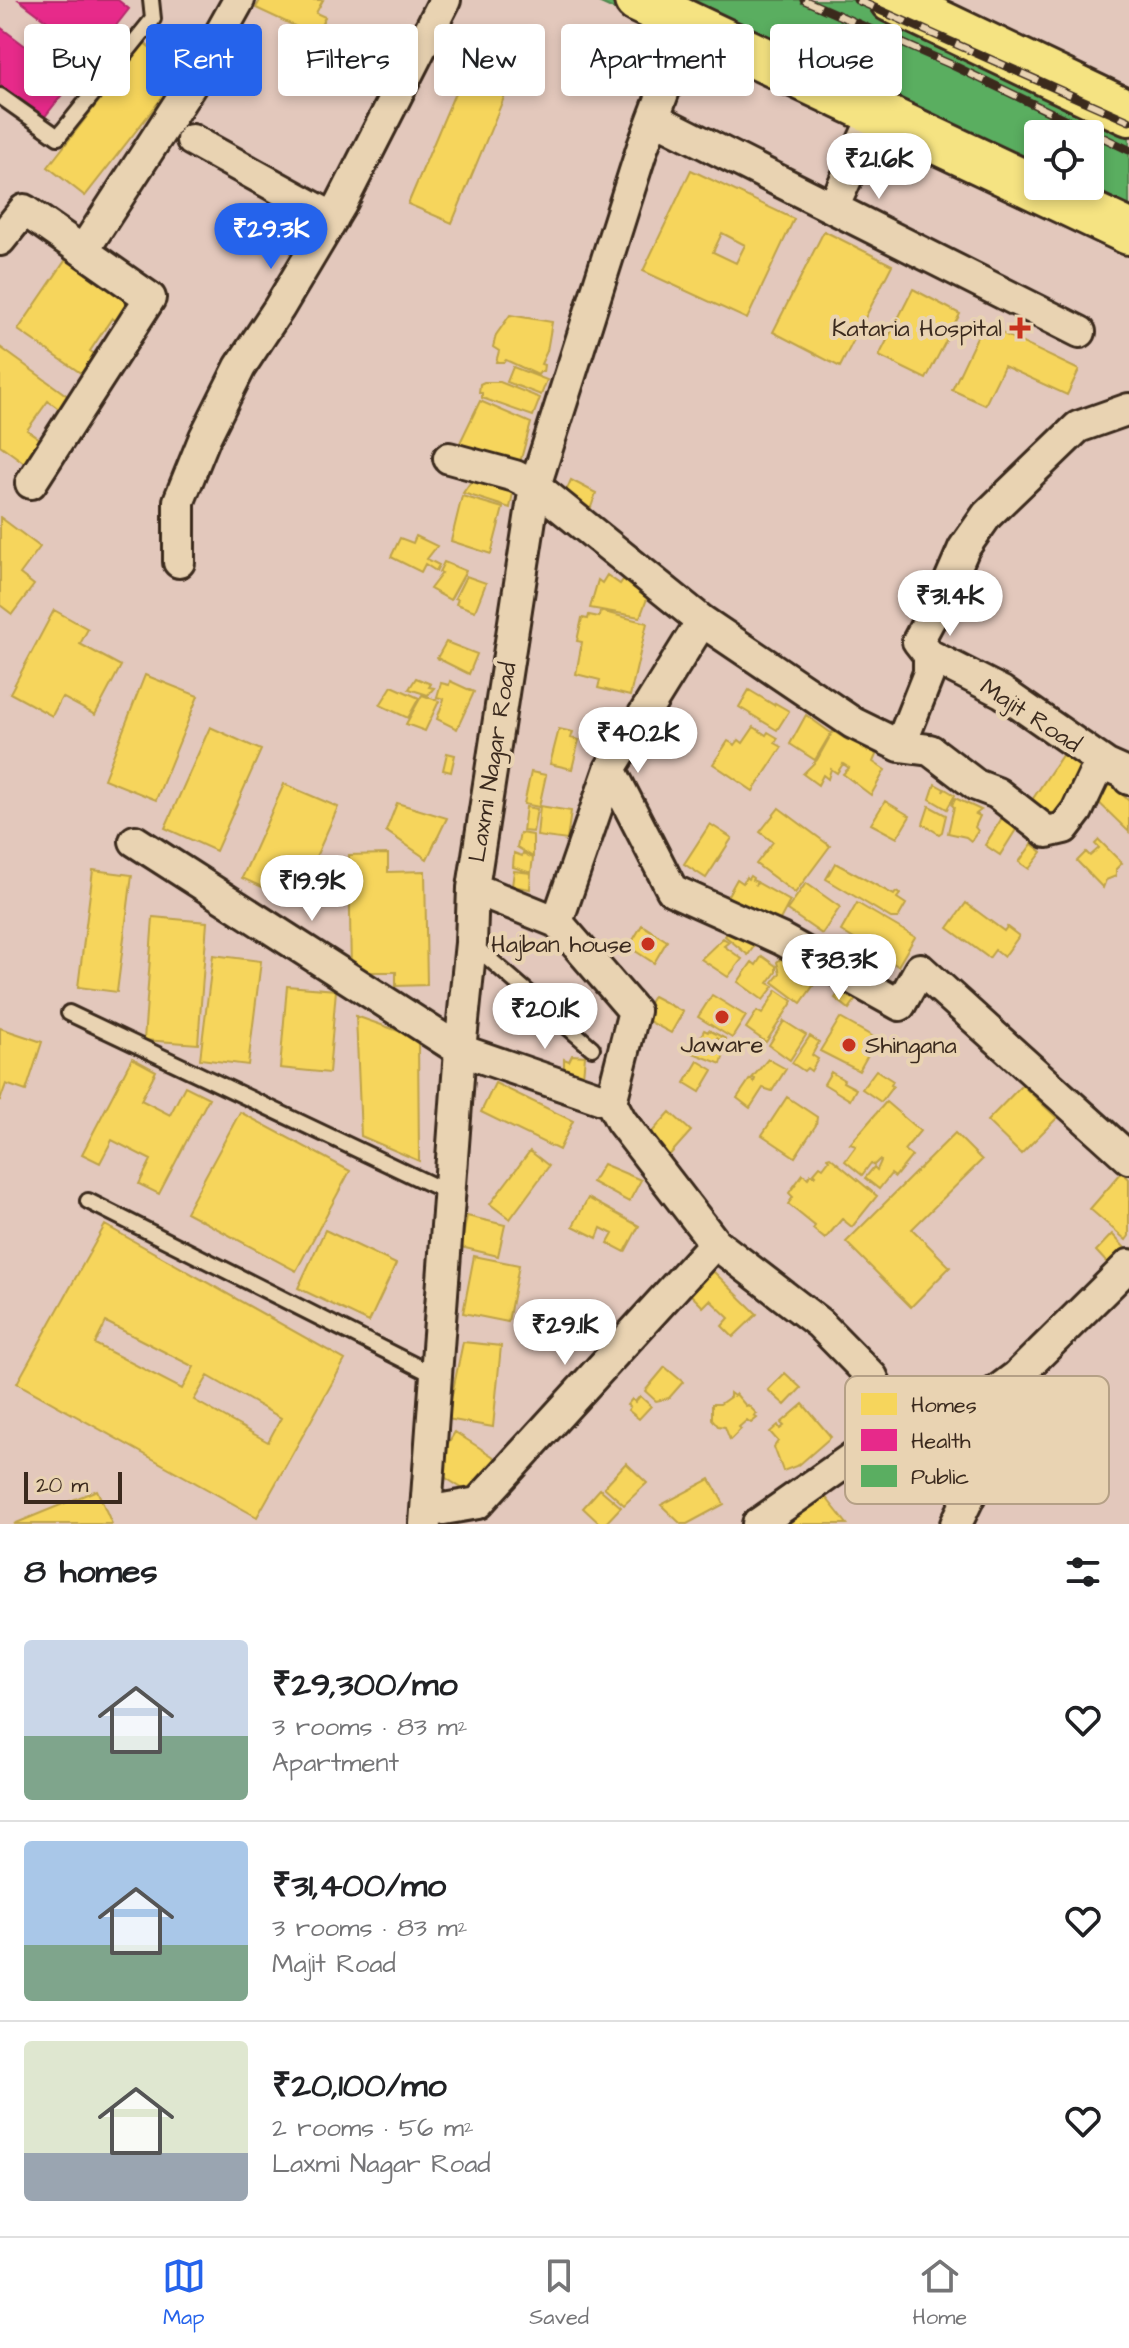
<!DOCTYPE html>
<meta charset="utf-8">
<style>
body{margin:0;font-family:"Architects Daughter",sans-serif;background:#f2f2f2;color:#202124;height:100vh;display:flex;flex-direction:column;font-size:30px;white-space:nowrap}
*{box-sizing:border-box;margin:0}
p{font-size:26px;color:#757577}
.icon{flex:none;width:44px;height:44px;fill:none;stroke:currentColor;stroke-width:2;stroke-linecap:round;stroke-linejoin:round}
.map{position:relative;height:1524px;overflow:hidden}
.side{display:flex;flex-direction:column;background:#fff;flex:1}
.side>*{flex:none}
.top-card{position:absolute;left:24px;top:24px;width:1082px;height:72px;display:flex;gap:16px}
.tools{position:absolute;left:1024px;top:120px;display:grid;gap:16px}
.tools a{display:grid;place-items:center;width:80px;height:80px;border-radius:8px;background:#fff;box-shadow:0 4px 12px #0003;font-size:40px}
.scale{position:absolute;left:24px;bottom:20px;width:98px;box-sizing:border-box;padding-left:8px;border:4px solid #3b2a1e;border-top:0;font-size:22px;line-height:28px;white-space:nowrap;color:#3b2a1e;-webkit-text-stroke:6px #e9d3b2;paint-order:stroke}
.price{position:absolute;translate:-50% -68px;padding:0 18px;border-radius:28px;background:#fff;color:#222;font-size:26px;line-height:52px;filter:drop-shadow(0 2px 4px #0008)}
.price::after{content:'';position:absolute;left:50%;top:48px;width:24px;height:18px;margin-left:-12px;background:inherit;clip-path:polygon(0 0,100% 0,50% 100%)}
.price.on{background:#2563eb;color:#fff}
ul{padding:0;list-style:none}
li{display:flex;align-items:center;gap:24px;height:200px;padding:0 24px}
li+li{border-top:2px solid #e0e0e0}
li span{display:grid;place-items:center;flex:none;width:224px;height:160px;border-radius:8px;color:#555}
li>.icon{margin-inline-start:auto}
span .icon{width:96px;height:96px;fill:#fffc;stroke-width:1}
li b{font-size:34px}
h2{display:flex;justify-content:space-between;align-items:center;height:96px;padding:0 24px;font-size:34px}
.chip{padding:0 28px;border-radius:8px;background:#fff;box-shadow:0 4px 12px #0003;font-size:28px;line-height:72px}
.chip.on{background:#2563eb;color:#fff}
.menu{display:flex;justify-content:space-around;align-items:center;height:112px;border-top:2px solid #e0e0e0;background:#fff;font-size:22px;color:#757577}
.menu a{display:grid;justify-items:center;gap:4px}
.menu .on{color:#2563eb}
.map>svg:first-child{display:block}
.homes{fill:#f6d55c;stroke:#bea249;stroke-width:2;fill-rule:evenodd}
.health{fill:#e7298a;stroke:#b3296a;stroke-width:2}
.public{fill:#5aae61;stroke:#51864d;stroke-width:2;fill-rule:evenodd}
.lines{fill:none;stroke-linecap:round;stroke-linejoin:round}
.lane-casing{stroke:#3b2a1e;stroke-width:20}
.street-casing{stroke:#3b2a1e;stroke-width:36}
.highway-casing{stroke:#3b2a1e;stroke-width:50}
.lane{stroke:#e9d3b2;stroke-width:14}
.street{stroke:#e9d3b2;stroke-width:30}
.highway{stroke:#f5e382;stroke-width:44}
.rail-casing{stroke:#3b2a1e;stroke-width:9}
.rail{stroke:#e9d3b2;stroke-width:6;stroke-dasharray:18;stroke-linecap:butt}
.poi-dot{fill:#c8321e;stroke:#e9d3b2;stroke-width:3}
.labels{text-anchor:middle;stroke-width:8;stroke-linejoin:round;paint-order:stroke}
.poi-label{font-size:24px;fill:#3b2a1e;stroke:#e9d3b2;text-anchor:end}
.street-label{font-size:24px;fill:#3b2a1e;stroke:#e9d3b2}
.key{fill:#e9d3b2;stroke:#b5a086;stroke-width:2}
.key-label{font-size:22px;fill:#3b2a1e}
</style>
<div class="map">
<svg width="1129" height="1524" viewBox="0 0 1129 1524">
<rect width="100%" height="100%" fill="#e3c8bc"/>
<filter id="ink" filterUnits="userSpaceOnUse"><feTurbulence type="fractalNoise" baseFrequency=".0125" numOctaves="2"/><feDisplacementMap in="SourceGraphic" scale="16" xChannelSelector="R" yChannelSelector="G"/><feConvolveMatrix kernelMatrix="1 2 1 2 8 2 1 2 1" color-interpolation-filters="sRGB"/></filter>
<g filter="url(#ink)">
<path class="homes" d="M260 0H323L316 13 325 17 316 36 256 8Z
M479 36 522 54 452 223 408 204Z
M144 43 182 72 85 196 48 167Z
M691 170 794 219 747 319 643 271ZM722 233 745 245 736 263 713 252Z
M824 231 892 265 840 367 773 332Z
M67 258 137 305 123 326 112 318 90 351 101 358 88 378 18 330Z
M913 289 960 314 926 379 879 356Z
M510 315 552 322 547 351 541 364 544 365 543 372H540L538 375 506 360 504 362H496L499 351 493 347 496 335Z
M983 324 1079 370 1067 395 1004 366 985 405 952 390Z
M0 347 73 400 63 412 48 401 27 430 43 441 26 464 0 445Z
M513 367 547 380 541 395 507 382Z
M484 382H500L540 398 533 416 482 398V393H479L480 384Z
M480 401 531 423 517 473 456 451Z
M479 470 515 483 510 508 463 493Z
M571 480 596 493 590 510 563 498Z
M462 496 503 508 491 554 451 541Z
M0 517 40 547 20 574 34 585 12 614 0 605Z
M416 536 437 546 427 559 439 565 436 571 425 564 421 572 391 557 400 538 413 543Z
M444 562 466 571 450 600 430 589 442 573 439 572Z
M607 575 620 584 625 577 650 591 640 617 590 608 598 580 602 583Z
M466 576 486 583 475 611 456 604 458 599 455 598Z
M54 610 88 629 80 644 121 666 95 715 62 697 52 716 10 693Z
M600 611 647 623 630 696 598 688 600 680 576 674 582 642 577 641 582 618 588 619 589 615 599 617Z
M446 642 477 654 469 674 437 658Z
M145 675 198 696 156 800 104 779Z
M416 678 431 684 429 687 434 688 428 695 409 689Z
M450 681 474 692 457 729 437 719 444 699 437 697 441 683 449 685Z
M392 686 419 698 408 718 380 705Z
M749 690 774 705 775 703 789 711 777 730 739 707Z
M422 695 439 701 425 731 406 724Z
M806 715 831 733 815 760 790 744Z
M210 727 261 750 216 851 165 828Z
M754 727 766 735 768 732 778 738 775 743 782 747 753 791 713 764 728 741 735 745 739 740 743 743Z
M559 729 573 732 571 738 579 740 572 769 550 764Z
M833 731 847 740 849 737 867 751 870 745 876 755 873 762 885 770 871 795 843 774 849 768 843 764 837 773 831 769 828 779 823 775 818 785 803 774 817 760Z
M1071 742 1098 760 1058 818 1032 800Z
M447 753 455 755 451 772 443 770Z
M531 772 546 775 539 807 524 804Z
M1104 777 1129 801V832L1089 793Z
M284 784 338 807 296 902 242 878Z
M935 784 944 789 943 792 945 789 955 795 947 809 930 799Z
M955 798 981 810 976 814 980 816 975 827 978 831 971 841 966 837 948 833 954 807 952 805Z
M885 801 910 816 897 838 871 824Z
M397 803 447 818 427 859 386 831Z
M540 806 571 811 567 840 537 836Z
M929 806 946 815 942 832 939 834 923 824Z
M526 807 537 809 533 832 523 831Z
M779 808 830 846 795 893 756 864 773 842 760 832Z
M1007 810 1022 820 1000 855 985 845Z
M710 824 732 838 706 878 684 864Z
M520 833 533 835V857L517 847Z
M1099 840 1122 863 1116 869V876L1106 880 1103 888 1077 861 1086 852 1090 856 1099 848 1095 844Z
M1032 844 1042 852 1029 869 1019 862Z
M514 853 522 856 523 853 533 858 531 873 513 867Z
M388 854V872L425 871 427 985 396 986V972H351L349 855Z
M835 863 894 895 896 892 900 894 897 898 906 904 898 918H891L826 879Z
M93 870 132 875 117 992 78 987Z
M514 871 531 873 530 889 512 886Z
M750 876 753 878 752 880 757 882 755 885 758 883 790 901 774 931 723 904 737 879 743 883 746 877 748 879Z
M806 883 840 907 822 934 787 910Z
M857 903 915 937 898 966 841 931Z
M966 903 1004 931 1007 927 1019 936 1004 957 995 950 989 958 948 928Z
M153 917 207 922 198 1044 144 1040Z
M736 922 761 936 748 955 725 936Z
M642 925 667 941 654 963 629 947Z
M723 938 729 942 724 946 742 959 728 977 701 959Z
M788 951 823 972 801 1003 773 982 780 973 777 962Z
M213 955 261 961 248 1065 200 1059Z
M762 956 776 966V972L768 983 774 986 763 1000 738 982 752 962 756 965Z
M848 981 862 991 849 1009 835 998Z
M287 986 336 990 329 1073 280 1068Z
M777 990 793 1001 766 1042 746 1028 757 1011 762 1014Z
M712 995 746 1016 732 1038 698 1017Z
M653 996 683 1012 671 1033 641 1017Z
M356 1016 418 1038 419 1161 361 1136Z
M840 1018 877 1039 859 1071 820 1051Z
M784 1021 806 1035 790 1060 769 1045Z
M0 1028 42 1042 26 1091 6 1084 0 1101Z
M704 1030 708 1032 709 1030 726 1039 724 1043 717 1038 716 1040 719 1044 720 1042 730 1046 724 1054 721 1064 693 1053Z
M810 1036 819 1042 812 1055 818 1059 811 1071 807 1068 804 1071 792 1063Z
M572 1055 585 1056 582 1086 561 1075 564 1069V1059L569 1061Z
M132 1058 156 1071 141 1100 170 1115 185 1086 209 1098 159 1194 139 1184 151 1160 112 1140 100 1163 82 1154Z
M768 1059 786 1069 772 1091 763 1088 750 1108 737 1098 750 1079 754 1082 755 1079 752 1078Z
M698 1061 713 1070 700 1092 685 1083Z
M876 1070 893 1081 891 1085 893 1086 881 1102 862 1089Z
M831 1072 844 1080 843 1082 856 1089 850 1100 824 1084Z
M495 1083 573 1121 559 1150 481 1112Z
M1022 1085 1057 1118 1021 1154 987 1121Z
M787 1097 817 1117 816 1125 795 1157 762 1135Z
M886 1102 920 1131 904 1150 912 1156 895 1177 891 1174 879 1189 865 1178 874 1167 877 1170 881 1161 879 1160 874 1165 871 1163 862 1175 845 1161 856 1146 850 1144Z
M240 1112 350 1171 296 1271 186 1212Z
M670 1112 691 1131 665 1160 644 1141Z
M955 1133 982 1160 912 1229 950 1267 911 1307 846 1242Z
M530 1151 549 1166 510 1219 490 1204Z
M830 1157 877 1196 852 1227 842 1219 825 1239 813 1229 815 1226 788 1204 793 1197 789 1193 803 1174 808 1178 811 1174 815 1176 816 1175 814 1173 820 1166 823 1168 829 1160 827 1158Z
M603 1164 641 1180 629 1202 592 1182Z
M1122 1172 1129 1179V1236L1126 1240 1090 1209Z
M588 1198 639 1226 625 1252 608 1243 613 1234 601 1228 597 1238 573 1226Z
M467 1216 505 1225 498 1256 461 1247Z
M105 1225 345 1360 257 1517 17 1383ZM106 1322 194 1367 182 1389 95 1344ZM208 1376 281 1418 268 1442 194 1400Z
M325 1230 396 1264 369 1322 298 1288Z
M1112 1234 1125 1248 1109 1265 1096 1251Z
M474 1256 519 1265 508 1322 463 1313Z
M713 1271 757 1314 733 1337 722 1326 729 1318 710 1300 703 1307 690 1294Z
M463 1342 501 1346 493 1427 447 1419Z
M665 1367 683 1382 669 1398 656 1401 645 1391Z
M785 1373 801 1388 785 1405 768 1390Z
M730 1393 734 1396 736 1394 746 1406 748 1405 757 1414 754 1416 757 1418 751 1423 747 1420 739 1427 741 1429 730 1440 725 1427 718 1426 712 1419V1404H720L730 1397Z
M640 1396 651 1406 639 1419 628 1410 630 1407 627 1405 632 1399 635 1402Z
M803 1404 831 1437 799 1465 783 1471 774 1447 778 1441 770 1432 778 1425 780 1429 784 1426 781 1423Z
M455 1432 497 1459 474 1496 432 1469Z
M626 1463 647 1483 624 1505 604 1487Z
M710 1479 724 1504 687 1524H681L661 1505Z
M600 1489 621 1507 605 1524H600L583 1508Z
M97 1490 112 1524H14Z
M820 1490 847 1524H777Z"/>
<path class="health" d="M19 0H118L129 9 43 119 0 85V27L40 57 60 31Z"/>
<path class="public" d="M594 0H925L1129 93V245ZM1038 134H1090V186H1038Z"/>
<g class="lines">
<g class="lane-casing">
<path id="lane" d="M0 96 58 137 153 19 151 0
M471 943 592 1048
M69 1013 449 1193
M88 1201 436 1376"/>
</g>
<g class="street-casing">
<path id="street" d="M654 118 1080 332
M192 140 333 218
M833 208 876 112
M0 240 24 210 83 251
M449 458 515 476 535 486 702 621 853 723 900 746 930 750 976 785 997 793 1047 832 1064 828 1077 811 1094 775 1107 765
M31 483 150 298 83 251 196 77 239 0
M179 562V501L205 437 240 367 279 308 341 204 445 0
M929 655 1002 692 1107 765 1125 773 1129 779
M900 746 929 673V655L918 641 948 585 964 548 987 515 1078 427 1129 409
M610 769 672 890 781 939 900 1005 920 969 1129 1158
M135 841 460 1050 611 1102
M473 888 557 922 634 1011 611 1102 621 1121 715 1243 819 1323 872 1377 902 1443 970 1495 956 1524
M557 922 610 769 702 621
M426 1512 478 1503 715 1243
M425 1524 460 1050 471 943 473 888 535 486 643 146 689 24
M758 1524 869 1446 902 1443 970 1411 1017 1376 1129 1265"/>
</g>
<g class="highway-casing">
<path id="highway" d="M637 0 1129 232
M892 0 1129 113"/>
</g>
<use href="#lane" class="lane"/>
<use href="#street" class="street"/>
<use href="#highway" class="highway"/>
<g class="rail-casing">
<path id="rail" d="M804 0 952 65 1129 150
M857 0 1129 121"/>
</g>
<use href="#rail" class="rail"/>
</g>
</g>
<g class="poi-dot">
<path d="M1016 316h8v8h8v8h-8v8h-8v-8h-8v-8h8z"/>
<circle cx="648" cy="944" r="8"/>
<circle cx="722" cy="1017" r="8"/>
<circle cx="849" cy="1045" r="8"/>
</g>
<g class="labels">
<g class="poi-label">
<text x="1002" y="336">Kataria Hospital</text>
<text x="632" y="952">Hajban house</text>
<text x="722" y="1052" text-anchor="middle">Jaware</text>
<text x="865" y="1053" text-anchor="start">Shingana</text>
</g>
<g class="street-label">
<text transform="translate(1031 715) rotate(33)" y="8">Majit Road</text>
<text transform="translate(492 762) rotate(-81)" y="8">Laxmi Nagar Road</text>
</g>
</g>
<rect x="845" y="1376" width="264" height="128" rx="12" class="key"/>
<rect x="861" y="1393" width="36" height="22" fill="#f6d55c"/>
<rect x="861" y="1429" width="36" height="22" fill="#e7298a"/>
<rect x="861" y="1465" width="36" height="22" fill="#5aae61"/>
<g class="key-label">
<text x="911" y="1412">Homes</text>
<text x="911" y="1448">Health</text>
<text x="911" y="1484">Public</text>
</g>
</svg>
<div class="tools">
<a><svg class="icon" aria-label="locate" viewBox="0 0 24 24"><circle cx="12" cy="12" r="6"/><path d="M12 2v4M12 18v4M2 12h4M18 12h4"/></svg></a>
</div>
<div class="scale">20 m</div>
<b class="price" style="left:879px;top:201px">₹21.6K</b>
<b class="price on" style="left:271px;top:271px">₹29.3K</b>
<b class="price" style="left:950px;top:638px">₹31.4K</b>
<b class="price" style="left:638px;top:775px">₹40.2K</b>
<b class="price" style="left:312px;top:923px">₹19.9K</b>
<b class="price" style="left:839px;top:1002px">₹38.3K</b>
<b class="price" style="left:545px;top:1051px">₹20.1K</b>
<b class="price" style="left:565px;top:1367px">₹29.1K</b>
<div class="top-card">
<a class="chip">Buy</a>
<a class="chip on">Rent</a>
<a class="chip">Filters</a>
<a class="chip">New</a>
<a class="chip">Apartment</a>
<a class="chip">House</a>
</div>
</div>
<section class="side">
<h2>8 homes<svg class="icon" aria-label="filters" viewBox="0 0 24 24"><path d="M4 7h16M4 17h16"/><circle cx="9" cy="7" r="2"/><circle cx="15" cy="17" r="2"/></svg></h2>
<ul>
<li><span style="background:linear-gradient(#c9d6e8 60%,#7fa58c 0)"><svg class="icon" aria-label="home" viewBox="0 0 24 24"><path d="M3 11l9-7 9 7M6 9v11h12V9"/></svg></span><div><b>₹29,300/mo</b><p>3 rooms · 83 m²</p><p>Apartment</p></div><svg class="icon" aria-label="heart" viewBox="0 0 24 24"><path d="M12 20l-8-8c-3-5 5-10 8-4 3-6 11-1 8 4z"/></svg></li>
<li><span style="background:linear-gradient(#a9c7e8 65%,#7fa58c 0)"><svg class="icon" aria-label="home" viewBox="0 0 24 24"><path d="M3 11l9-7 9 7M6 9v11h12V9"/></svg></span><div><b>₹31,400/mo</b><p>3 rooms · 83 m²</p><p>Majit Road</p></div><svg class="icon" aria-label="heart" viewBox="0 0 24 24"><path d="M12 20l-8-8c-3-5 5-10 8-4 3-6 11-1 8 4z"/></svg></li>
<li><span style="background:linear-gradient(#dfe7d0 70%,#9aa5b1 0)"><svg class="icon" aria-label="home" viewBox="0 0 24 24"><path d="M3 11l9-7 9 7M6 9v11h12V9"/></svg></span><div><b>₹20,100/mo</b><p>2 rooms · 56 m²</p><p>Laxmi Nagar Road</p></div><svg class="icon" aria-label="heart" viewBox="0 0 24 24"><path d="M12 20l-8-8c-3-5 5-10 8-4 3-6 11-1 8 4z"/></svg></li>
</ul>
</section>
<nav class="menu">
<a class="on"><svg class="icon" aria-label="map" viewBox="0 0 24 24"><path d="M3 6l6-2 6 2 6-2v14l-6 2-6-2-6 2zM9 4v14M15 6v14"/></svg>Map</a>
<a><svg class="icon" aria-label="saved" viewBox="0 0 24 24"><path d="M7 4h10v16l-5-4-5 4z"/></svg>Saved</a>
<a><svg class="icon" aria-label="home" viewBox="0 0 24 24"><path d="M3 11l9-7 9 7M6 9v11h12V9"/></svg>Home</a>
</nav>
